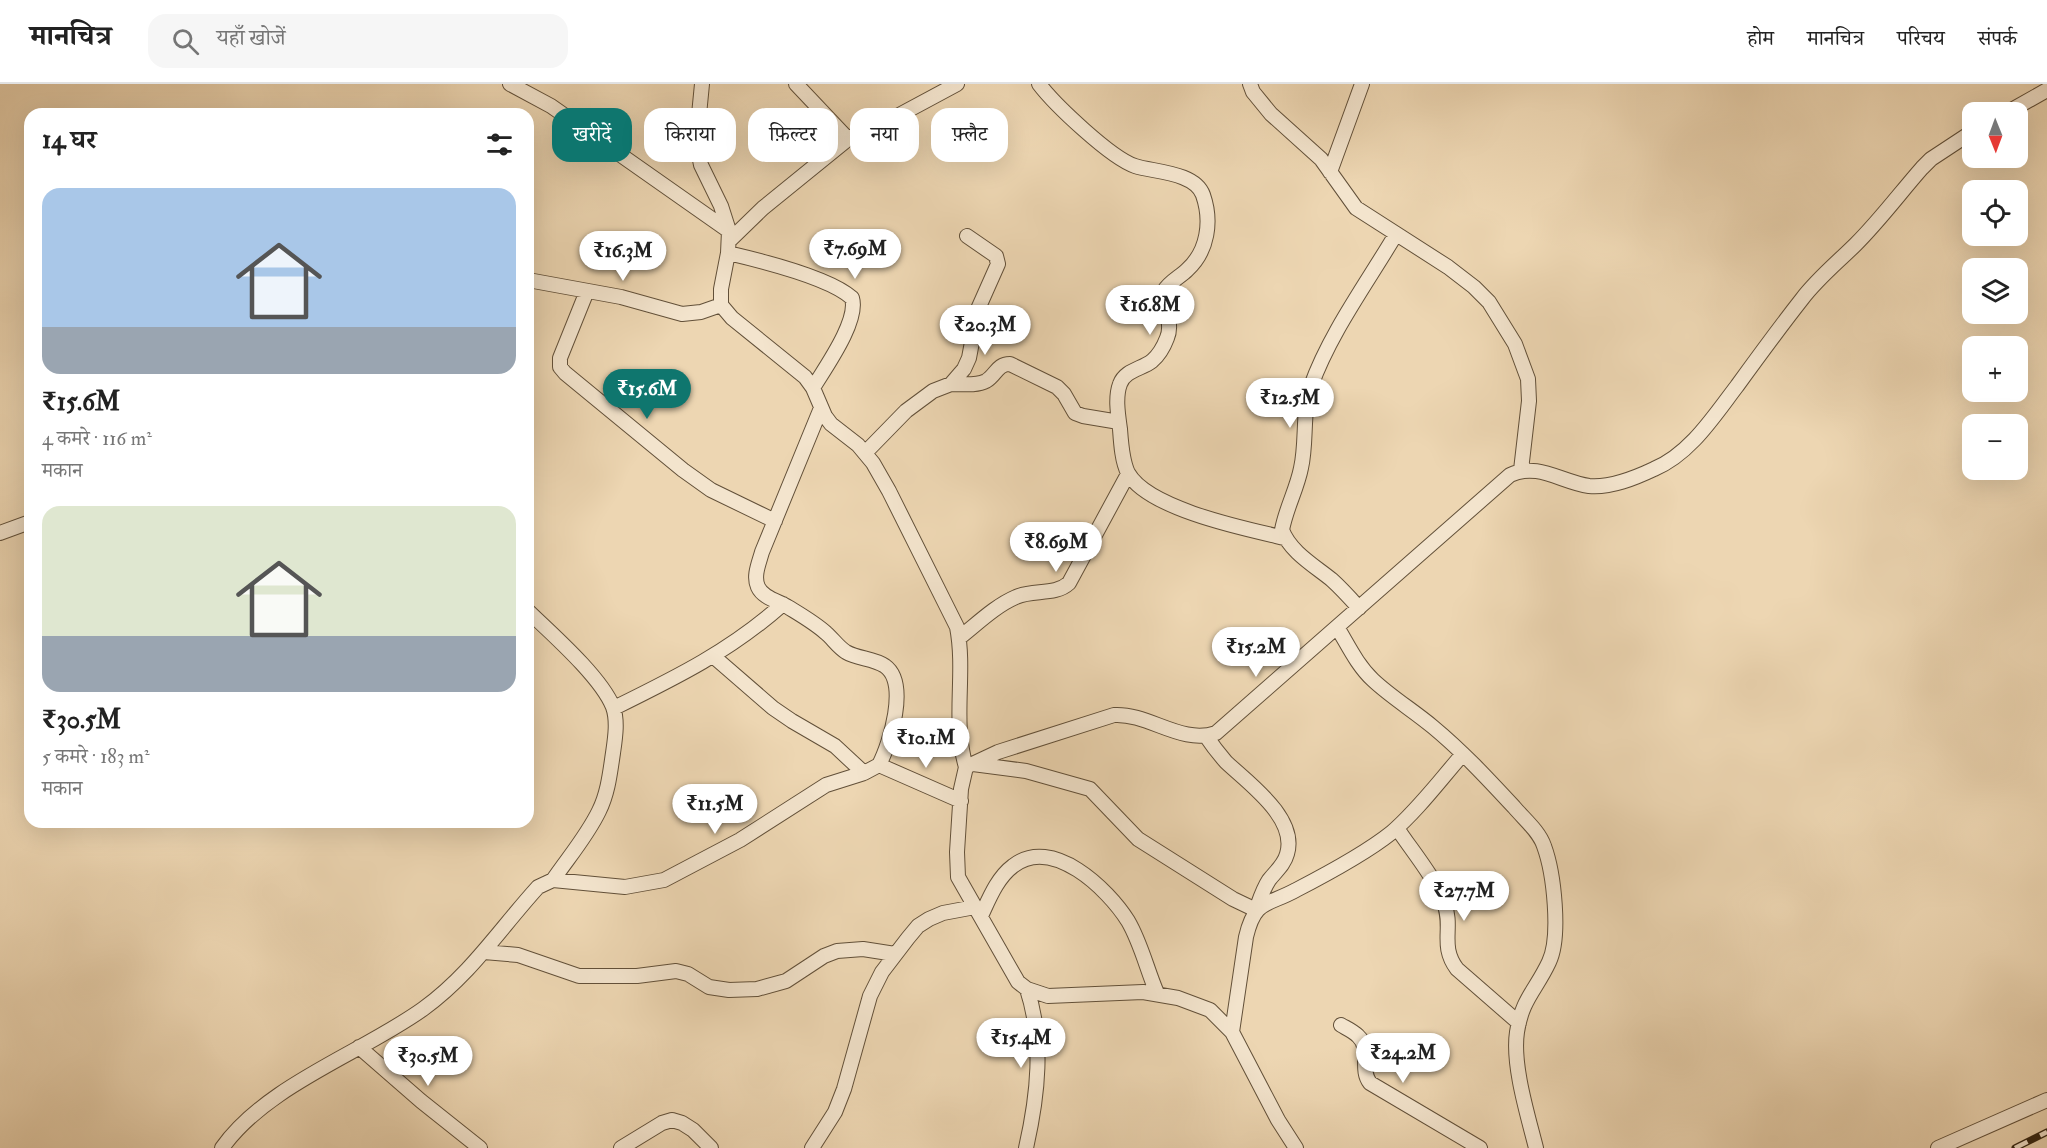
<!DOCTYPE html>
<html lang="hi">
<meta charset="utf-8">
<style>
body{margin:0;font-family:"IM FELL Double Pica","Noto Serif Devanagari",serif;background:#f6f6f6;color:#222;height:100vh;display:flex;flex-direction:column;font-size:22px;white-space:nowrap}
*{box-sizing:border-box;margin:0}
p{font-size:20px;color:#767676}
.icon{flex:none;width:33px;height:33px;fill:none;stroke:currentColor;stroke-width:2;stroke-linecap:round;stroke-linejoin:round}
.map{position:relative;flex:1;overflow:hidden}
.drawer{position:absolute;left:24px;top:24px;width:510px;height:720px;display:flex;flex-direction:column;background:#fff;border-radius:18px;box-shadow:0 6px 24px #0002}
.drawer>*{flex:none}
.hud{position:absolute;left:552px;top:24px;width:570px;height:54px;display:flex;gap:12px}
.needle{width:39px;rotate:179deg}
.fabs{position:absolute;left:1962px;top:18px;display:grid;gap:12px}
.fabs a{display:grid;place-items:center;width:66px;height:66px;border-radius:12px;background:#fff;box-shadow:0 6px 24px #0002;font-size:30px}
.price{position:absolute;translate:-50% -51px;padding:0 14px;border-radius:21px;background:#fff;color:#222;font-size:20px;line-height:39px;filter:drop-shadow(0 2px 3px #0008)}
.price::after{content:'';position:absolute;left:50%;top:36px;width:18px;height:14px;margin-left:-9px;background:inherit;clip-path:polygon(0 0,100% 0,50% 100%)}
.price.active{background:#0f766e;color:#fff}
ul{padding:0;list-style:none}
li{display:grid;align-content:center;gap:12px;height:318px;padding:0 18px}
li span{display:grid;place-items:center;height:186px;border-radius:18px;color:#555}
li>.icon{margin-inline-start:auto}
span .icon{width:108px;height:108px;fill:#fffc;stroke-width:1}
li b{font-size:26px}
h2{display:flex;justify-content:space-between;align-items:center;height:72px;padding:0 18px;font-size:26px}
.chip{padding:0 21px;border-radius:18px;background:#fff;box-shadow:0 6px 24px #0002;font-size:21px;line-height:54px}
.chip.active{background:#0f766e;color:#fff}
header{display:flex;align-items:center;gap:36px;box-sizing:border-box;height:84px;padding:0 30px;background:#fff;border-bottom:2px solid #e0e0e0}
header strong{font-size:28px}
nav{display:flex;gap:33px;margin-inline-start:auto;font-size:21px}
.search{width:420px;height:54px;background:#f6f6f6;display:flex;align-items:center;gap:15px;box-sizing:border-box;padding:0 21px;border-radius:18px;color:#767676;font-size:22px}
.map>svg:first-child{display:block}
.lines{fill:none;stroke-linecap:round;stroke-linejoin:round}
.street-casing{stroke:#625039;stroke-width:16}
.street{stroke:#f3e4cd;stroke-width:14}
.rail-casing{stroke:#332411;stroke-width:7}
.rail{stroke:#f3e4cd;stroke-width:4.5;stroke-dasharray:14;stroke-linecap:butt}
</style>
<header>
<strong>मानचित्र</strong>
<div class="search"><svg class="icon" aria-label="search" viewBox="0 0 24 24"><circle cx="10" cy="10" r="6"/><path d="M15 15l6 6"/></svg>यहाँ खोजें</div>
<nav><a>होम</a><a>मानचित्र</a><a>परिचय</a><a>संपर्क</a></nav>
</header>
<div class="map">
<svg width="2047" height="1064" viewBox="0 0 2047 1064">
<rect width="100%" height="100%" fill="#edd6b2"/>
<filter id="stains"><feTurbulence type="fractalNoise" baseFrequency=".00333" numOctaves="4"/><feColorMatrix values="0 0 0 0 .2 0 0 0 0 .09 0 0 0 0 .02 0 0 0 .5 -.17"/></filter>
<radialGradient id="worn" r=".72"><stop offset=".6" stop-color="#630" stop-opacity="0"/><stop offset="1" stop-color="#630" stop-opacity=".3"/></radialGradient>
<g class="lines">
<g class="street-casing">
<path id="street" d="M510 0 551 22 729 147
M702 0 698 41 699 71 701 81 721 122 729 147 728 169 721 205V221L732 234 805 293 813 304 825 332 831 340 858 361 873 379 889 407 957 543C966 590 952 637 966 683
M796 0 848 55
M1039 0C1055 21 1111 74 1135 82 1153 88 1195 88 1203 111 1212 137 1208 167 1187 186 1180 193 1169 198 1164 207 1157 218 1175 235 1167 254 1164 262 1159 271 1152 277 1142 285 1125 286 1120 300 1115 313 1118 331 1120 345 1121 359 1122 377 1128 389 1148 425 1246 445 1285 454
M1250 0 1253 8 1271 30 1321 75 1356 124 1448 183 1474 203 1489 218 1515 260 1528 295 1529 317 1521 386
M2008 28 2047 6
M1330 88 1362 0
M729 157 763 124 848 55 861 48 890 36 957 0
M728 169C758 176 830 194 852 214 859 237 825 284 813 304
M528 196 621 213 682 230 701 228 721 221
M587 207 560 274V283L565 289 683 386 711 406 775 437
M951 300C961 300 977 302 986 297 996 291 997 280 1010 280L1057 303 1064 310 1075 329 1083 332 1119 338
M865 369 906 327 933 307 951 300 964 285 969 274 972 258 974 234 998 180 996 172 967 152
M0 449 30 438
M1359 524C1350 514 1342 505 1332 496 1315 482 1290 468 1282 446 1286 424 1297 405 1301 384 1307 359 1302 325 1311 302 1330 249 1367 199 1396 150
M528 527C552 550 601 593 613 623 618 637 615 655 613 669 610 689 608 709 599 727 587 752 568 774 553 796
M1337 543C1348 561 1357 581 1373 596 1391 613 1414 627 1433 643 1462 667 1488 695 1514 723 1524 735 1539 747 1544 762 1554 789 1561 853 1549 878 1536 906 1522 915 1517 948 1512 981 1528 1032 1536 1064
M959 554C977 540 995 522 1016 513 1033 505 1055 512 1069 499L1128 390
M713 572 773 624 792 637 835 662 864 689
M614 624C677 593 730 567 783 520
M973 680 1026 687 1090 705 1138 755 1233 815 1256 826C1260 815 1263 805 1269 796 1276 787 1284 781 1287 770 1298 734 1248 699 1226 678 1219 670 1212 661 1206 652
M879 681 961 717
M1397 744C1412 767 1434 792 1444 819 1454 844 1439 861 1457 885L1519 939
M981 832C989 815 997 794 1013 782 1052 751 1108 805 1128 837 1141 859 1147 886 1157 909
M484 868 518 871 579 892H637L676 887 688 890 709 903 729 906 757 905 786 897 824 872 837 867 863 865 895 870
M1341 941C1346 944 1353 947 1358 952 1372 965 1359 985 1370 999L1480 1064
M1232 948 1246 853C1255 815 1267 822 1296 806 1325 791 1366 769 1391 749 1418 726 1440 696 1463 670
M359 963 421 1017 480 1064
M222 1064C267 1001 360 970 423 925 471 890 499 846 538 803L553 796 625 803 664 796 740 756 826 701 864 689 879 681C890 660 909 599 885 582 873 574 858 575 846 568 838 563 833 555 826 549 815 539 801 531 788 523 778 517 763 514 758 503 753 492 759 479 762 468L821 324
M621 1064 662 1039 672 1036 682 1039 693 1046 711 1064
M812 1064 835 1028 844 1005 870 912 882 888 908 854 918 842 929 835 943 829 975 823
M1026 1064C1038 1011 1044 957 1027 905
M1296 1064 1278 1036 1232 948 1210 926 1178 914 1143 908 1048 912 1027 905 1018 898 958 793 957 768 961 705 966 683 998 668 1114 631C1149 629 1181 661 1216 649L1510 391C1538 378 1561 398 1589 402 1611 404 1635 394 1654 385 1690 370 1714 332 1737 302 1758 273 1780 243 1802 215 1818 194 1838 178 1856 160 1880 136 1900 109 1922 84L1931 75 1972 48
M1938 1064 2047 1016"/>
</g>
<use href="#street" class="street"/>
<g class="rail-casing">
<path id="rail" d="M2015 1064 2047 1048"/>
</g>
<use href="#rail" class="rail"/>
</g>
<rect width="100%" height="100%" filter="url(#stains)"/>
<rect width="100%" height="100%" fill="url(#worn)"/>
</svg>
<div class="fabs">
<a><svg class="needle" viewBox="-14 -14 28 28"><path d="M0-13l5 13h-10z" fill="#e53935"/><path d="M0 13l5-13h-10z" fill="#767676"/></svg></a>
<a><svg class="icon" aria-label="locate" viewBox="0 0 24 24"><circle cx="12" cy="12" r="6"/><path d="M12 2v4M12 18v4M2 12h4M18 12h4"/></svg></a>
<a><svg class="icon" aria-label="layers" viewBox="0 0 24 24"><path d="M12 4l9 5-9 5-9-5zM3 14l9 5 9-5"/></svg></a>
<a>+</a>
<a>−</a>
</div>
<b class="price" style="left:855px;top:196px">₹7.69M</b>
<b class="price" style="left:623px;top:198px">₹16.3M</b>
<b class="price" style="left:1150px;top:252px">₹16.8M</b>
<b class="price" style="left:985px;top:272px">₹20.3M</b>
<b class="price active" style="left:647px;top:336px">₹15.6M</b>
<b class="price" style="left:1290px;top:345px">₹12.5M</b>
<b class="price" style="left:1056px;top:489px">₹8.69M</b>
<b class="price" style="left:1256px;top:594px">₹15.2M</b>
<b class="price" style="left:926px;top:685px">₹10.1M</b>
<b class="price" style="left:715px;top:751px">₹11.5M</b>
<b class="price" style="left:1464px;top:838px">₹27.7M</b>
<b class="price" style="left:1021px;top:985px">₹15.4M</b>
<b class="price" style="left:1403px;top:1000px">₹24.2M</b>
<b class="price" style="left:428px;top:1003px">₹30.5M</b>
<div class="hud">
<a class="chip active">खरीदें</a>
<a class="chip">किराया</a>
<a class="chip">फ़िल्टर</a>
<a class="chip">नया</a>
<a class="chip">फ़्लैट</a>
</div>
<section class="drawer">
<h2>14 घर<svg class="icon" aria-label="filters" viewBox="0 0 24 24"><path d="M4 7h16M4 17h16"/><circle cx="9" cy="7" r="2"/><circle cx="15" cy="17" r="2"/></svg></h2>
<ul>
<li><span style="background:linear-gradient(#a9c7e8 75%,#9aa5b1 0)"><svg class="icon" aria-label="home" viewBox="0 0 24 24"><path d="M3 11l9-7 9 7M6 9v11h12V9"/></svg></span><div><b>₹15.6M</b><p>4 कमरे · 116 m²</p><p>मकान</p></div></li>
<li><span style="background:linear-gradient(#dfe7d0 70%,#9aa5b1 0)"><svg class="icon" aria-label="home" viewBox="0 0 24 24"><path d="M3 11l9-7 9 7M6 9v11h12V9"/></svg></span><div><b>₹30.5M</b><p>5 कमरे · 183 m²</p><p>मकान</p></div></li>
</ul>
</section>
</div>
